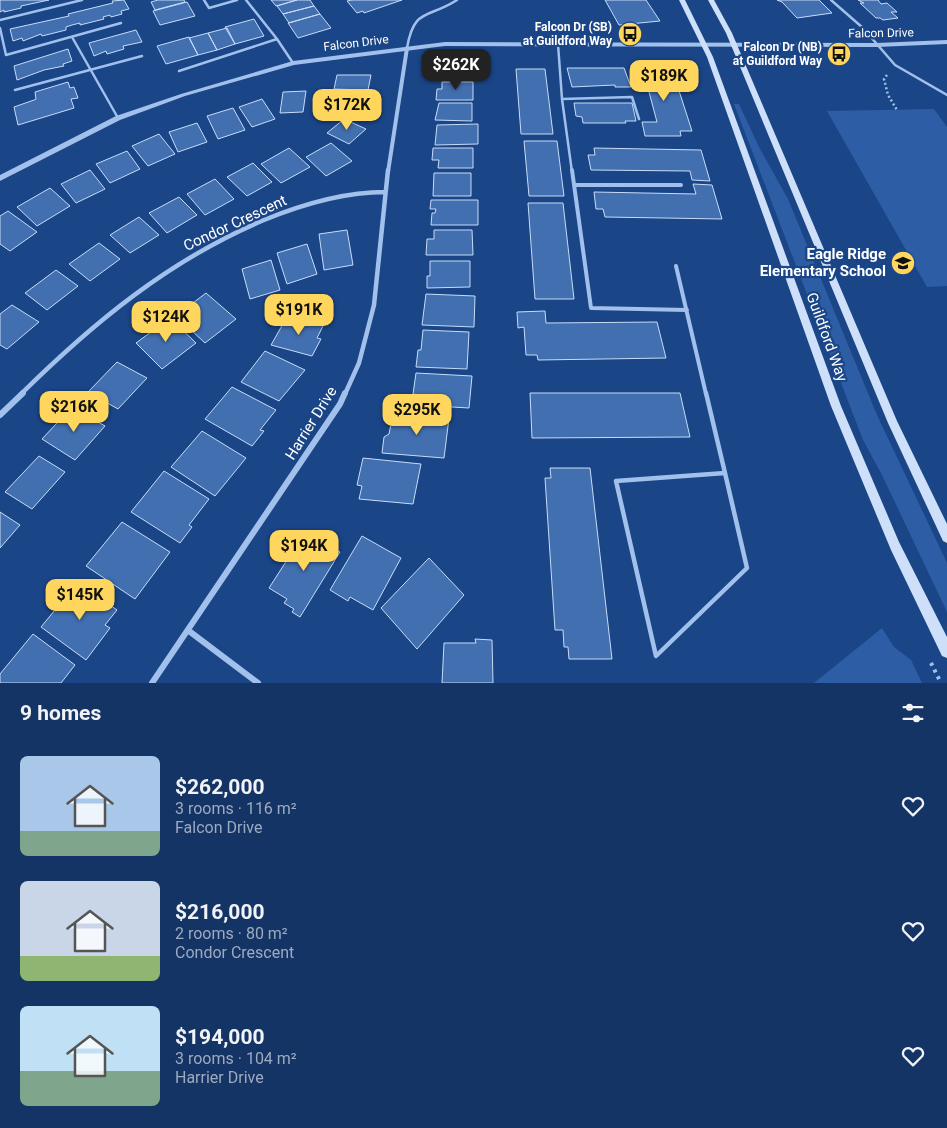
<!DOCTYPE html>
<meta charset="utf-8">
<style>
body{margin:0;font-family:Roboto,sans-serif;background:#213f6e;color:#f1f3f6;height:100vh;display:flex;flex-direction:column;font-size:19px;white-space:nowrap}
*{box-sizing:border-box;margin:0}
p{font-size:16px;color:#9daabf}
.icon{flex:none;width:28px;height:28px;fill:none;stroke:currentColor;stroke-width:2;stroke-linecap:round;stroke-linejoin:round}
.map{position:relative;height:683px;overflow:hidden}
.details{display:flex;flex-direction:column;background:#143465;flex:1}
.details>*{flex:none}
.price{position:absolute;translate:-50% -42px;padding:0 11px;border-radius:10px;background:#ffd65d;color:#111;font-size:16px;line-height:32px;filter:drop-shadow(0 1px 2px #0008)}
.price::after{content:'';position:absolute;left:50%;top:30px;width:15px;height:11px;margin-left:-8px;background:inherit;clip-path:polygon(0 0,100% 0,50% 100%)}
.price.current{background:#222;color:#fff}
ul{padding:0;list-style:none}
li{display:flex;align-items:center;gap:15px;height:125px;padding:0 20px}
li span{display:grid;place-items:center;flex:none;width:140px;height:100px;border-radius:8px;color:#555}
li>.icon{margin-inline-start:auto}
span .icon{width:60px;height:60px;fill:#fffc;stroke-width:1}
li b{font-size:21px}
h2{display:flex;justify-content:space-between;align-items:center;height:60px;padding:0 20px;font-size:21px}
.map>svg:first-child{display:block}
.green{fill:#2d5ea5}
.building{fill:#426fb0;stroke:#c7dcf9}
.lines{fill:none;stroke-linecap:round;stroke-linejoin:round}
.path-far1{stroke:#a1c0ec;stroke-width:2.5;stroke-dasharray:2 2.5;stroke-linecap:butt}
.path{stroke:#a1c0ec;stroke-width:4;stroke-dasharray:3 4.5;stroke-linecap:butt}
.service-far2{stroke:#a1c0ec;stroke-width:2.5}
.service-far1{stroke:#a1c0ec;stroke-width:4}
.service{stroke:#a1c0ec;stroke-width:4.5}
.minor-far2{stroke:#a1c0ec;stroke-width:4}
.minor-far1{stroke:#a1c0ec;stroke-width:4.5}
.minor{stroke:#a1c0ec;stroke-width:6}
.tertiary{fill:#a1c0ec;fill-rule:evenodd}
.secondary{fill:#cedff9;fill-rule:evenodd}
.labels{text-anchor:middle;stroke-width:4.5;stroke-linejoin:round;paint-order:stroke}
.far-poi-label{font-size:12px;font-weight:bold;fill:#fff;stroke:#1a4587;text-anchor:end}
.far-street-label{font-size:12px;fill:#fff;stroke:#1a4587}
.street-label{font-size:15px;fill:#fff;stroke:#1a4587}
.poi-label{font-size:15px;font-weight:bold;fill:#fff;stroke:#1a4587;text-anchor:end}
</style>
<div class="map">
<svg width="947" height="683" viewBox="0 0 947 683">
<rect width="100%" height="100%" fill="#1a4587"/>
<path class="green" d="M734 104H739L760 149 788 199 877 415 947 563V612L882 475 863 440Z
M934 109 947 127V286L927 287 827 111Z
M882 628 894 647 911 660 922 683H814Z"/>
<path class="building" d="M0 0H49L21 6V8L4 12V10L0 12Z
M124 0 129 9 121 11 122 14 111 17 110 15 103 17 104 19 80 25V23L72 25 66 27V30L42 36 41 34 23 41 22 38 13 41 10 29 69 16 68 14 113 3 112 1Z
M158 0H184L185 2 155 10 151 2Z
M271 0H297L276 6Z
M297 0H310L314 6 283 14 277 6Z
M352 0H402L364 13 363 11 357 13 347 1Z
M605 0H646L660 21 619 25Z
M777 0H819L832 13 797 18 782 2Z
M858 0H878L881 4 887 3 897 12H891L898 18 883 20 880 18H876L860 3H864Z
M187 2 195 16 160 25 153 11Z
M314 6 320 14 289 23 283 14Z
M320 14 331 28 298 38 288 23Z
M254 19 264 36 235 44 225 27Z
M227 28 235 44 217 50 208 33Z
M136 30 142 42 123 46 124 49 107 54 106 51 94 56 89 43Z
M208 33 217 50 198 55 189 38Z
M189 37 198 55 166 64 157 46Z
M68 49 72 61 63 64 64 66 44 70 17 80 14 66Z
M441 64H473V78H438V67H441Z
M631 65H659L660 69H672L692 131H680L681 136H645L642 122H657L645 77H634Z
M567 68H624L631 87H615V85L572 87Z
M516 69H545L553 134H521Z
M337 75H371L368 90 334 89Z
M68 82 70 88 74 87 78 98 71 99 74 108 18 125 14 107 34 100 36 99 35 92Z
M442 82H473V100H436L437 89H442Z
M306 91 303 112 280 113 283 92Z
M334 97 365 100 358 117 326 113Z
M262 99 275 119 252 127 239 107Z
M439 103H472V121L435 120Z
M574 103H632L636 121H625L626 123H583L582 117 576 116Z
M233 108 245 130 218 139 207 116Z
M344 119 366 129 349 144 327 133Z
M197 123 207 142 178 152 169 132Z
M478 124V144L435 145 437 125Z
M159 134 175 154 148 166 132 146Z
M524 141H557L564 196H529Z
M331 143 352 161 326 176 306 157Z
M289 148 310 167 281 183 261 164Z
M433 148H473V168H438L439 160H432Z
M594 148 701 150 710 181 692 180 690 171 591 170 588 155H595Z
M127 151 140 169 110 183 96 164Z
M253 163 272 182 247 196 227 177Z
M90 170 105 189 76 203 61 184Z
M434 173H471V196H433Z
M215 179 234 199 205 215 187 194Z
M693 184 712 185 722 219 605 217 603 209H596L594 192 696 194Z
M50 188 70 206 37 226 17 207Z
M179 197 197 215 167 233 149 213Z
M431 200H478V225H431L432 213H435L436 209H430Z
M528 203H563L574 299H535Z
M8 211 37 232 10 251 0 244V216Z
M139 217 159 235 130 253 110 235Z
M347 230 353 265 324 270 319 234Z
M434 230H472L473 255H426L427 239H434Z
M99 243 120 259 90 281 69 264Z
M307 244 317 274 287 284 277 253Z
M271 260 280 290 250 299 242 269Z
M430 261H470V287L427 288V276H430Z
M56 270 78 286 47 310 25 293Z
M206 293 236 319 205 343 176 316Z
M426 294 475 296 474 327 422 325Z
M12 305 39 322 7 349 0 345V314Z
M545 311 546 323 657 322 666 358 538 360 537 355H526L524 327 518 328 517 312Z
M288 315 324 324 317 338 321 339 312 356 271 345Z
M170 318 196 343 162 369 136 343Z
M423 330 469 332 467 369 416 367 418 350H421Z
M265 351 305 370 279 401 241 382Z
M117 362 147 378 118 409 88 392Z
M416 373 472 376 469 408 419 405 421 395 413 394Z
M232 387 276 410 260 430 264 431 252 446 205 419Z
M530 393H680L690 437 532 438Z
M72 407 105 426 75 460 42 439Z
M393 414 449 418 444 458 382 453 384 437 389 434Z
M202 431 246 458 215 496 171 467Z
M39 456 65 472 32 509 5 492Z
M363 458 421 464 413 504 359 499 362 486 357 485Z
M550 468H590L612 659H569L568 647H564L563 630H555L545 478H551Z
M164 471 209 499 189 525 192 527 180 543 131 512Z
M0 512 20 525 0 548Z
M122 522 170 552 135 599 86 566Z
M305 532 340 552 300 617 292 612 294 609 284 603 287 599 269 588Z
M362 536 401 558 373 610 350 597 348 601 330 590Z
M429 558 464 595 417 649 381 608Z
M78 582 117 610 105 625 110 628 86 660 41 627Z
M33 634 75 665 61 683H0V674Z
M475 639 492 640 493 683H442L444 643H476Z"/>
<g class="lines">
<path class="path-far1" d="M887 75 884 79 888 95 897 110"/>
<path class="path" d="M931 663 941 683"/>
<path class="service-far2" d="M204 0 209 8 237 0
M246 0 277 39 293 63
M831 0 863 28 895 65 947 95
M0 20 82 0
M0 28 6 55 121 23
M72 37 118 118
M558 44 562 99 572 172
M407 48C414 7 428 19 457 0
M179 71 277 39
M15 90 142 56
M562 99 632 97 639 119"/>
<path class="service-far1" d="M572 170 591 308 687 310
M574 185H681
M676 266 706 394"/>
<path class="service" d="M706 393 725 473
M725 473 747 568 656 656 616 481Z"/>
<path class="minor-far2" d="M388 172 407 48"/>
<path class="minor-far1" d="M21 394C93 323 169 260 264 220 303 204 343 192 385 192
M345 394 359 363 374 305 388 170"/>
<path class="minor" d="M0 415 23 393
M189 631 258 683
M152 683 340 404 345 393"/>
<path class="tertiary" d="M947 40V44L877 47 445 46 294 65 185 96 120 120 0 181V175L116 116 181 94 293 61 445 42 877 43Z"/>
<path class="secondary" d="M679 0H685L713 57 841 406 899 542 947 637V658L942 656 891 550 831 406 707 57Z
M708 0H714L732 33 897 421 947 524V543L943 541 888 423 726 33Z"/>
</g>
<defs>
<g id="bus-disc" transform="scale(1.25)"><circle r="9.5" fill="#ffd65d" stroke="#1a4587"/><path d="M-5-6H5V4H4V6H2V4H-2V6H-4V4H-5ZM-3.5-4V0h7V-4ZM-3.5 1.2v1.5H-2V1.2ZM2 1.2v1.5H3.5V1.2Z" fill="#111"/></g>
<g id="school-disc" transform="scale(1.25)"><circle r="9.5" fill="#ffd65d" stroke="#1a4587"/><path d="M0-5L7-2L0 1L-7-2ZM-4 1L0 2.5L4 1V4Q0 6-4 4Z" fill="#111"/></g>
</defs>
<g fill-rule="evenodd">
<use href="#bus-disc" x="630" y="34"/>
<use href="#bus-disc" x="839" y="54"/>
<use href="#school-disc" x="903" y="263"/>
</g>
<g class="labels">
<g class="far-poi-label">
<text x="612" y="31">Falcon Dr (SB)<tspan x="612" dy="14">at Guildford Way</tspan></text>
<text x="822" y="51">Falcon Dr (NB)<tspan x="822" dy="14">at Guildford Way</tspan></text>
</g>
<g class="far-street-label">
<text transform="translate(881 33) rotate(-1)" y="4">Falcon Drive</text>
<text transform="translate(356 43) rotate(-7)" y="4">Falcon Drive</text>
</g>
<g class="street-label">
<text transform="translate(235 223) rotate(-25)" y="5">Condor Crescent</text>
<text transform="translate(827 337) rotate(70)" y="5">Guildford Way</text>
<text transform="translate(311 423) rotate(-58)" y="5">Harrier Drive</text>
</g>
<g class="poi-label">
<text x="886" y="259">Eagle Ridge<tspan x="886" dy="17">Elementary School</tspan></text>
</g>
</g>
</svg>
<b class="price current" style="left:456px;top:91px">$262K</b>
<b class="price" style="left:664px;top:102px">$189K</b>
<b class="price" style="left:347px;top:131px">$172K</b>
<b class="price" style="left:299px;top:336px">$191K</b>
<b class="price" style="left:166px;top:343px">$124K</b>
<b class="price" style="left:74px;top:433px">$216K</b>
<b class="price" style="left:417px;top:436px">$295K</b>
<b class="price" style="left:304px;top:572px">$194K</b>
<b class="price" style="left:80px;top:621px">$145K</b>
</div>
<section class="details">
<h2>9 homes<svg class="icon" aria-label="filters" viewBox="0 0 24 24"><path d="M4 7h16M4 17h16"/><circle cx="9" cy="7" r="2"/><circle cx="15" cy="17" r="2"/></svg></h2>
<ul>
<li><span style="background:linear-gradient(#a9c7e8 75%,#7fa58c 0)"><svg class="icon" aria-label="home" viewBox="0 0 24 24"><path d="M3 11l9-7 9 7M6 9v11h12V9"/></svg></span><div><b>$262,000</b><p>3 rooms · 116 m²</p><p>Falcon Drive</p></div><svg class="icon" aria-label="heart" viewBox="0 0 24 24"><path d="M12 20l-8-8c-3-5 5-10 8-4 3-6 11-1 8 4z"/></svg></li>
<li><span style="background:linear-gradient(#c9d6e8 75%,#8fb573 0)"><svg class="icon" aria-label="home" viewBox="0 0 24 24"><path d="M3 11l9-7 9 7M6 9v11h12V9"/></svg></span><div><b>$216,000</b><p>2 rooms · 80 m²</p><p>Condor Crescent</p></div><svg class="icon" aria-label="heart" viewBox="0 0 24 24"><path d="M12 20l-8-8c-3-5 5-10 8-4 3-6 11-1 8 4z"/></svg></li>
<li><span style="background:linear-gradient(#bfe0f5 65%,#7fa58c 0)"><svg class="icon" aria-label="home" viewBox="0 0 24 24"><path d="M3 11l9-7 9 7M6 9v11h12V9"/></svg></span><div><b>$194,000</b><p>3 rooms · 104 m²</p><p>Harrier Drive</p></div><svg class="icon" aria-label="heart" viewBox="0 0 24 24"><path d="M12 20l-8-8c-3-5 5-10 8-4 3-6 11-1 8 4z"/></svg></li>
</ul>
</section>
